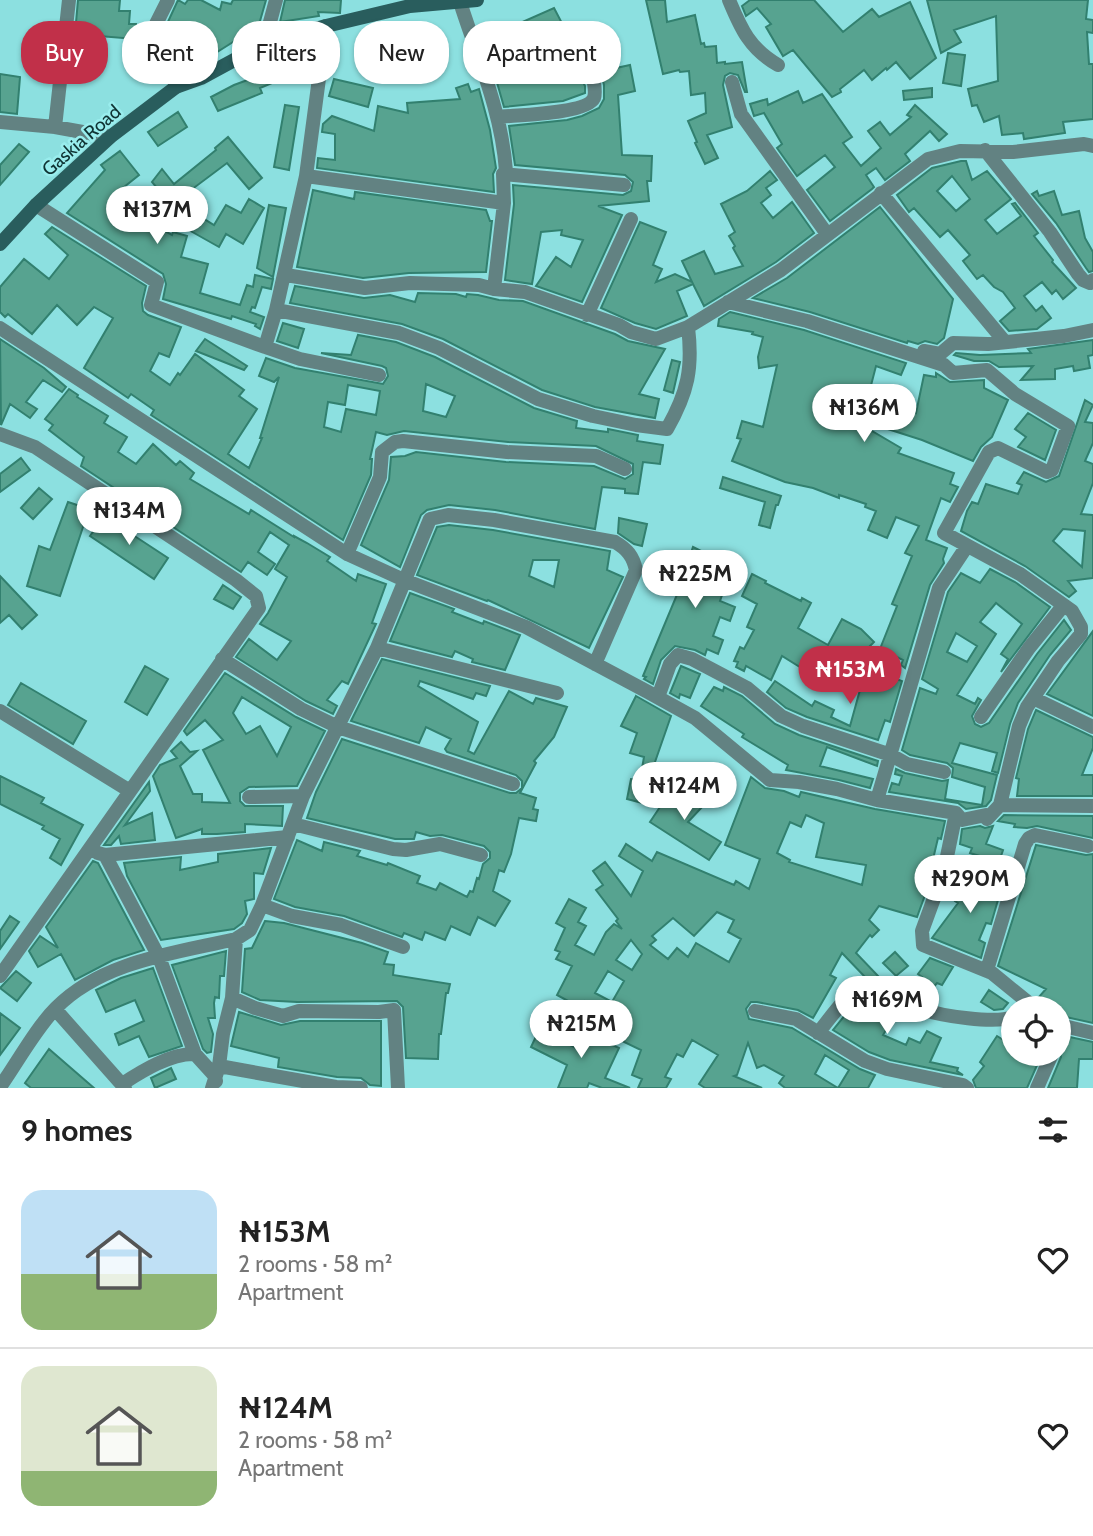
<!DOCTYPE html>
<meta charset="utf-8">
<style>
body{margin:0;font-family:Cabin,sans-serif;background:#f2f2f2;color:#222;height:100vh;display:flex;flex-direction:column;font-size:26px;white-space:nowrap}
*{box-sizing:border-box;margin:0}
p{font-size:23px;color:#767676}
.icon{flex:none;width:38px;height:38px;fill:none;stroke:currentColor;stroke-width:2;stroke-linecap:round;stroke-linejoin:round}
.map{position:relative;height:1088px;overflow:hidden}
.panel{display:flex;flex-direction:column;background:#fff;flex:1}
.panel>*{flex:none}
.guide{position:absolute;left:21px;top:21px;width:700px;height:63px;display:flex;gap:14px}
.controls{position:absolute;left:1001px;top:996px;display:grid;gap:14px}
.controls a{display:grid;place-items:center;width:70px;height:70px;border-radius:50%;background:#fff;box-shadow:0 2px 5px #0004;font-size:35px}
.price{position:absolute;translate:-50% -60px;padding:0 16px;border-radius:24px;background:#fff;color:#222;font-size:23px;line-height:46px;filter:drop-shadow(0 2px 4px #0008)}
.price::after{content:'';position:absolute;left:50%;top:42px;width:21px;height:16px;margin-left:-10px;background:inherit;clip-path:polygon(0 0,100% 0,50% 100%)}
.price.active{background:#c13049;color:#fff}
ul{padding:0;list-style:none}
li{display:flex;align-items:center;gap:21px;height:175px;padding:0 21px}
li+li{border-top:2px solid #e0e0e0}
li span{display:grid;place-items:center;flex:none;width:196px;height:140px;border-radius:21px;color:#555}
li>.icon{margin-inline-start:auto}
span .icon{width:84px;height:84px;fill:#fffc;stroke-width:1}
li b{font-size:30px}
h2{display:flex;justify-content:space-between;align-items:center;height:84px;padding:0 21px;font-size:30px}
.chip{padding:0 24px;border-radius:28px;background:#fff;box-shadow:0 2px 5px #0004;font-size:24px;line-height:63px}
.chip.active{background:#c13049;color:#fff}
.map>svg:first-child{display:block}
.building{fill:#57a390;stroke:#32806f;stroke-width:2;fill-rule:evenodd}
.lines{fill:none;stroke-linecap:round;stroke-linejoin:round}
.street{stroke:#628282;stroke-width:14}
.secondary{stroke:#295d5d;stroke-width:14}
.labels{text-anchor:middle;stroke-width:5;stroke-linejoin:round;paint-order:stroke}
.street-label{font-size:19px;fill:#0f3333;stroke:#99eded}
</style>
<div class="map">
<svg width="1093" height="1088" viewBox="0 0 1093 1088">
<rect width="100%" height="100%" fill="#8ce0e0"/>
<path class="building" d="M78 0H120L119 11H130L129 24H136L135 39 75 34Z
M178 0 185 4 188 0H201L220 10 222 2 231 4 233 0H266L260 21 244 40 241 37 214 54 213 53 189 66 182 53 198 44 167 24Z
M285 0H341L340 13 318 12 319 16 280 22Z
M646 0H665L667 22 695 15 701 44 704 43 705 47 716 46 717 63 725 62V64L742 62 747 92H745L738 75 730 73 725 76 723 85 732 127 707 135 718 158 705 164 695 143 697 142 688 121 706 113 705 93 691 95 689 71 680 72 679 70 663 74Z
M750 0H814L843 32 872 9 879 17 910 2 936 58 910 79 896 62 887 70 886 68 872 80 864 70 840 89 841 92 832 97 793 50 783 56 766 27 771 24 757 8 746 16 742 6Z
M927 0H1088L1086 19 1093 20V33L1087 32 1089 64H1093V119L1063 122 1065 133 1024 139 1023 133 1002 135 999 116 984 122 977 105 972 106 968 89 998 81 996 16 954 30 961 42 941 53Z
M554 8 565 29 559 32 585 86V93L563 101 504 107 494 72 505 67 497 50 508 46 502 31Z
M610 38 616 68 630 65 635 91 618 95 622 155 652 156 651 181H647L649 201 598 206 622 215 582 302 536 286 556 257 571 267 583 240 561 235 562 230 541 232 532 284 505 280 514 204 513 185 623 195 631 191 633 182 625 175 515 165 509 126 567 120 582 116 599 108 604 99V85L594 42Z
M948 53 965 55 961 86 943 83Z
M275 57 284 78 260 88 262 93 218 111 211 97 234 85 261 75 256 63Z
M0 74 20 77 17 114 0 112Z
M334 79 373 88 368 107 329 96Z
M468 84 471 92 479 89 490 130 496 168 493 174 494 192 317 168 318 158 335 160V134L322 132 323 124 332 116 374 131 378 106 408 113 407 103 460 99 456 88Z
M932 88V97L904 100 903 91Z
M798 91 803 103 822 94 852 137 843 143 861 166 881 148 868 131 880 122 890 135 911 117 907 115 915 105 947 134 939 141 930 131 905 154 910 161 885 180 876 168 866 175 874 187 872 189 830 221 807 190 835 167 825 155 797 176 777 148 782 144 764 113 754 116 750 104 767 99 768 105Z
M285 105 299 107 289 170 274 167Z
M178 112 187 127 158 146 148 132Z
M228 137 262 178 249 189 227 163 171 205 152 182 162 169 174 184 216 150 215 148Z
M19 144 29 152 0 185V165Z
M120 151 139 175 114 195 116 196 107 207 122 219 135 204 144 211 142 214 161 229 172 235 173 232 187 236 181 257 208 264 200 293 240 305 247 285 253 287 255 275 273 279 271 289 262 287 255 308 252 307 250 312 264 317 260 329 255 326 256 324 232 316 231 319 163 299 166 284 163 274 67 213 105 170 101 165Z
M961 161H966L972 180 987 171 1011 199 985 220 997 234 1021 216 1012 204 1015 203 1038 233 1034 236 1053 260 1052 262 1076 288 1063 299 1056 290 1052 294 1042 282 1024 296 1036 311 1042 306 1051 318 1037 329 1009 331 1000 321 1015 308 1003 292 994 287 983 275 977 279 963 261 970 255 948 230 940 237 914 208 909 212 897 195 932 168ZM952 176 970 199 956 211 937 191Z
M770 171 777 180 766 188 771 195 761 203 773 218 792 202 814 233 776 262 704 306 693 284 677 291 687 316 656 329 635 323 601 308 640 222 666 232 653 265 662 269 656 282 675 274 692 282 682 261 704 251 715 274 743 266 733 248 735 246 729 236 735 232 721 204 747 191Z
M313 190 354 199 355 192 486 210 490 221H492L486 272 409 273 363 278 297 267Z
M1037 191 1039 196 1054 191 1062 215 1079 211 1085 238 1093 252V271L1089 272 1086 268 1056 223 1032 194Z
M249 199 264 208 243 244 226 234 219 247 187 229 196 214 214 225 226 205 241 213Z
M269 205 286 208 273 277 257 268Z
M880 207 953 299 944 338 937 344 925 341 918 344 908 341 907 343 810 312 753 298 787 278Z
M52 227 146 286 142 303 143 311 148 315 181 327 169 357 159 353 150 371 170 385 178 373 180 375 195 354 244 390 239 396 257 409 228 454 249 468 262 438H260L279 377 274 382 259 376 266 358 295 368 383 384 388 376 386 368 382 366 321 353 351 355 358 335 396 342 435 357 534 408 577 421 576 428 608 432V429L638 435 637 441 663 445 660 464 643 462 638 494 625 493V489L602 487 595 529 495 510 449 505 427 510 421 515 400 567 361 545 389 480 391 457 405 456 416 452 506 462 594 466 625 479 633 474V464L596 446 508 442 404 431 387 435 376 432 370 459H372L371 475 343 540 151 415 154 410 131 394 128 398 84 368 113 318 94 307 77 325 57 305 32 334 8 314 5 317 0 312V287L24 259 49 279 68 255 45 234ZM426 384 455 396 446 417 423 411ZM348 385 380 391 376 415 346 409 341 432 324 427 328 402 345 405Z
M295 286 364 298 390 295 415 302 418 293 456 294 466 297 467 294 478 295 499 300 523 301 615 334 628 341 665 349 639 394 659 399 655 418 595 407 542 390 443 339 402 324 290 303Z
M730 312 804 330 906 363 901 375 876 366 868 397 891 406 892 402 916 413 924 375 936 377V373L950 382 984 380V388L1008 400 992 437 981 447 973 461 922 440 869 423 867 428 901 448 898 453 954 473 950 484 958 487 950 502 941 498 926 540 947 548 943 559 944 563 930 585 905 668 901 665 903 660 880 649 897 606 892 604 912 556 905 553 919 526 896 517 887 538 868 530 876 511 865 507 866 504 839 495V498L813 488 785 482 732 461 741 439 737 438 742 421 763 427 777 365 759 368 758 357 763 337 752 334 753 332 718 326 719 319Z
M283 323 304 329 298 348 277 341Z
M0 339 44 368 66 387 62 392 43 380 26 402 37 409 30 418 10 404 1 425Z
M205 339 247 366 244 370 196 351Z
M1093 340V355L1088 356 1090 368 1074 371 1073 366 1055 369V379L1021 380 1033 366 999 367 989 361H974L954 355 956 353 980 355 1031 353 1028 349Z
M672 360 680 362 673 393 664 390Z
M69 389 78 395 77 397 108 416 104 423 127 437 118 452 136 464 153 444 176 465 180 461 194 473 190 479 249 514 251 510 294 537V536L307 543 330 557 327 561 356 581 358 574 386 584 372 623 376 624 348 684 342 681 327 700 337 706 333 714 306 701 236 657 249 639 277 660 291 641 260 624 268 613 287 577 275 569 289 545 270 532 258 552 275 564 267 575 248 562 241 572 81 466 84 457 49 430 53 425 45 419Z
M1085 400 1093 405 1085 422 1093 423V443L1085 461 1093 464V483L1081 514 1093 515V578L1068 581 1076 591 1069 597 1025 566 961 531 967 511 972 502 978 504 986 484 1018 494 1022 485 1017 483 1024 472 1046 482 1059 476ZM1063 529 1085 531 1082 567 1053 541Z
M1028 413 1056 430 1045 460 1018 447 1026 437 1015 429Z
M21 458 30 470 0 492V474Z
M723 477 781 496 778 505H776L770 528 759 525 765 502 720 488Z
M39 488 52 499 33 519 21 508Z
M68 502 89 509 60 596 27 586 39 546 50 550Z
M104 516 168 558 154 579 90 536Z
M619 518 647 524 642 546 634 544 618 533Z
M449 525 493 530 610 551 607 570 623 577 589 648 488 600 487 601 417 575 437 527ZM533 560H559L554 587 529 576Z
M693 547 713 557 714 554 734 560 720 601 735 607 730 621 720 617 713 636 723 640 718 654 707 649 705 655 695 650 675 646 661 660 653 684 644 679 646 677 643 676 689 566 687 565Z
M990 569 1015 582 1050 607 1001 672 1008 659 1001 654 1022 624 996 603 980 622 996 634 957 695 975 704 978 698 981 700 972 716 975 724 981 727 989 723 1037 654 1064 620 1071 630 1050 655 1018 703 1010 724 998 773 992 771 997 753 960 743 952 763 997 775 991 800 986 806 966 809 958 803 889 792 892 783 899 785 902 776 895 774 896 769 905 773 942 781 948 780 945 799 982 805 985 787 952 777 953 768 947 763 910 755 902 750 920 688 936 694 938 689 922 679 948 592 961 573 980 583ZM956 633 977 646 967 662 947 652Z
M752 574 766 581 765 583 801 601 802 598 811 603 798 628 828 645 842 619 861 629 874 642 856 660 853 657 838 679 841 681 835 689 782 656 771 680 746 666 744 671 736 667 738 662 734 661 740 647 744 649 754 630 747 627 757 604 742 596Z
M0 576 37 615 22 629 9 615 0 623Z
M223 585 241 597 233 609 214 599Z
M410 593 454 609 452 612 483 624 484 621 520 635 505 670 472 662 473 659 455 651 452 657 390 641Z
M1093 631V716L1047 694Z
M382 659 490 686 486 696 476 693 473 699 420 681 418 686 478 722 468 751 474 754 509 691 533 704 536 698 567 707 554 737 534 761 536 763 520 793 536 798 533 809 538 810 536 821 519 818 511 854 504 872 499 870 493 891 510 901 495 926 478 917 470 935 451 926 445 940 425 932 422 940 404 933 402 937 344 916 295 907 274 899 297 840 322 851 324 842 360 851 357 856 387 865 388 863 420 876 417 883 436 890 440 883 467 897 470 891 473 892 477 878 479 879 483 864 490 858V852L484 846 442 835 430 836 416 832 414 839H395L307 818 316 792 342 739 510 793H516L522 788V781L516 775 447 752 445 749 451 739 426 727 419 743 351 721Z
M145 666 168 679 147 715 125 702Z
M681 666 700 674 690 698 680 694 679 698 670 693Z
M225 673 296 717 325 731 297 786 249 787 240 793V801L245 806H283L282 826 245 824V832L217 834H202V829L176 838 153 776 160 765 177 758 171 751 181 742 190 752 197 751 180 766 193 794H202V802L230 803 203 750 223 740 205 720 187 735 184 731ZM242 697 291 727 277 756 260 726 246 734 233 713Z
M880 673 902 681 890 722 885 720 878 740 807 717 786 708 767 692 775 681 812 706 815 701 834 710 831 717 850 726 860 690 867 677 877 681Z
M21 683 86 721 73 744 8 705Z
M714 687 723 691 724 687 742 696 775 724 799 735 878 761 877 766 827 747 820 766 873 779 870 788 839 780 786 770 788 765 742 737 744 734 701 706Z
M636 696 671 716 655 762 646 804 627 799 631 779 640 780 644 757 630 753 637 733 621 726Z
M1036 710 1093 737V748L1082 775H1093V796H1017L1019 779 1016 778 1028 729Z
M0 776 44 798 41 803 83 825 61 865 50 858 60 839 42 829 44 826 0 804Z
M751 777 765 788 784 791 799 797 801 792 875 809 945 821 941 839 938 838 934 855 933 873 917 917 879 906 869 920 879 930 872 937 870 935 856 953 879 977H865L842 953 830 975 836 978 813 1018 798 1010 757 1002H751L746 1009 749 1019 792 1028 860 1069 875 1075 868 1088H785L779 1083 784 1076 764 1065 757 1068 748 1043 737 1075 734 1076 762 1088H705L699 1084 718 1055 692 1040 683 1057 677 1054 665 1077 671 1079 666 1088H638L642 1079 632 1075 641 1050 620 1040 625 1028 608 1018 610 1014 585 1001 581 1008 557 995 572 966 556 959 560 952 555 950 565 928 556 923 569 899 586 908 578 922 586 926 575 945 594 955 606 932 614 924 622 929 616 921 618 919 596 890 603 885 593 871 605 862 631 896 643 871 619 856 626 844 652 861 657 852 734 885 736 881 749 889 760 859 725 845ZM806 815 824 823 816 857 866 865 862 885 789 862 790 860 777 853 790 822 801 827ZM717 912 734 920 728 932 741 939 729 962 696 943 688 957 677 948 668 959 650 945 656 940 652 936 673 918 694 936ZM631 940 642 954 632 970 616 960ZM608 971 624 981 612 1002 595 993ZM825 1055 849 1070 838 1088 815 1074Z
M149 782 150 791 125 825 152 813 155 840 121 844 119 836 111 845H104Z
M687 786 693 796 703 806 688 822 721 842 709 860 650 822 660 807 651 805Z
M1004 815 1093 816V838L1037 826 1027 828 1014 827 1015 824 998 821Z
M980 826 985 828 993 826 986 844 1003 850 999 862 970 853 972 848 960 844 962 829Z
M1036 845 1086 855 1093 854V1023L1066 1017 1059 1018V1008H1044L1038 998 1046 989 998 966Z
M271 848 263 874 254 873V899L245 901 247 914 242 923 234 929 161 940 127 876 124 863 181 857 180 870 218 862V854Z
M93 861 98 863 144 950 113 960 75 980 61 954 38 967 29 951 40 936 58 948 46 927Z
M967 872 1000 882 997 892 1000 893 991 924 986 923 979 940 985 943 981 958 932 938 958 903 955 901Z
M10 916 19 922 0 949V931Z
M265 921 284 923 362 943 388 952 384 964 394 965 393 975 450 984 448 993H446L441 1034H439L438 1059 406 1058 403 1007 397 1001 297 1002 260 1000 242 992 245 949 252 948Z
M226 951 224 976H220L219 998 215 997 214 1003 215 1018H208L213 1034 211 1052 207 1053 203 1049 172 965Z
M895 952 908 966 896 976 883 963Z
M930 958 953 967 942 985 937 983 926 996 915 987 922 977 918 974Z
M153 968 182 1046 149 1057 139 1036 119 1045 115 1034 144 1021 135 1000 106 1012 96 990 121 978Z
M16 971 31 983 17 1001 0 988Z
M989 990 1008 1003 1003 1009 994 1010 981 1002Z
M868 996 879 997 893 1004 883 1017 891 1022 883 1035 906 1045 909 1038 920 1043 927 1031 941 1038 930 1062 958 1068 957 1071 963 1075 890 1060 869 1052 833 1030 854 1004 857 1002 859 1004 861 998Z
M239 1012 281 1025 300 1021H381V1086L370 1085 361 1078 337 1077 278 1067 279 1058 231 1046Z
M0 1013 20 1028 0 1055Z
M539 1030 576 1048 584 1032 619 1048 605 1078 630 1088H602L589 1083 587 1088H558L567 1065 531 1047Z
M997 1036 1013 1046V1054H1042L1027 1088H976L973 1080 984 1066 980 1062Z
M1065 1036 1093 1042V1059H1079L1077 1088H1048L1061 1057 1059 1037Z
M49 1049 94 1088H31L25 1083Z
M171 1068 176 1079 155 1088 151 1078Z"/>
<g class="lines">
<path class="street" d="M168 0 156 24 166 48 176 87
M729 0C741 29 750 49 778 65
M460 2C478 58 502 113 506 171L503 174 504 203 494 289
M326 26 306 176 276 310 399 333 439 348 538 399 593 416 636 425 667 429C688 392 693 368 688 327
M264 44 276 0
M732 82 741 114 827 234
M498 117C515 115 587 114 594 98 598 87 586 51 583 39
M0 122 55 127 110 137
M55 127 69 0
M985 150 1050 232 1078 274 1083 280 1090 283 1093 280
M503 174 624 185
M306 176 504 203
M881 193 1005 342
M36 205 157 282 151 305 265 347
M286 275 365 288 410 283 479 285 494 289 525 292 619 325 631 332 656 339 688 327 781 270 928 159 960 151 1013 152 1084 144 1093 146
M728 302 807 321 944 365 953 373 987 370 1015 394 1068 426 1052 470 1047 472 998 448 989 452 944 533 1020 574 1072 611 1081 627V634L1058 661 1027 707 1019 726 1000 805
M276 310 265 347 300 359 379 375
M587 315 631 219
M0 328 347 554 404 580 526 627 648 692 695 718 770 780 799 782 837 789 877 800 956 813 962 820 986 815 987 819 1000 805 1093 806
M924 351 940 354 953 343 988 344 1064 336 1093 330
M0 434 35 447 236 580 256 596 259 608 0 976
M347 554 380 477 382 452 395 442 403 441 507 452 596 456 625 469
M377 648 557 693
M222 659 301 709 338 727 513 784
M658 697 670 664 678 655 692 659 747 688 781 716 803 726 891 755 907 764 944 772
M1033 698 1093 727
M0 711 130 791
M981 717 1029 648 1063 606
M249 797 303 796
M877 800 939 588 967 546
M956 813 944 871 922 931 923 945 992 973 1035 1008
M293 824 393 849 406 850 440 844 481 855
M98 853 105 855 288 837
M105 855 159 957 195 1054 215 1076 216 1081
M262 905 292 916 341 925 403 947
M987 970 1025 844 1029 838 1035 835 1088 846
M232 998 255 1008 283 1016 299 1011 379 1012 394 1010 398 1088
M55 1009 125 1088
M755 1011 796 1019 865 1061 887 1069 963 1085 967 1088
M1059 1028 1064 1026 1093 1033
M818 1033C828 1021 845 996 858 989 880 977 902 1002 922 1009 941 1016 995 1024 1013 1017
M219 1066 336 1087 361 1088
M122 1084C142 1071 171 1053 195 1054
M0 1087C17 1063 36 1028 56 1008 102 961 176 953 236 939
M212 1088 219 1066 223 1034 232 998 236 939 250 930 262 905 303 796 377 648 430 519 448 515 494 520 615 542C627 549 633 556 636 570L595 664
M1037 1088 1052 1054"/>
<path class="secondary" d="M0 244 36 205 110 137 176 87 201 78 264 44 326 26 410 6 477 0"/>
</g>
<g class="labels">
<g class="street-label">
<text transform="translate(81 140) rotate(-41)" y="7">Gaskia Road</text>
</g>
</g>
</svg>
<div class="controls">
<a><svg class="icon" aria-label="locate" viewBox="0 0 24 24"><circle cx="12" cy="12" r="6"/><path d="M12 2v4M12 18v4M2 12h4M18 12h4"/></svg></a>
</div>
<b class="price" style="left:157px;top:246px">₦137M</b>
<b class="price" style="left:864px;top:444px">₦136M</b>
<b class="price" style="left:129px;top:547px">₦134M</b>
<b class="price" style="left:695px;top:610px">₦225M</b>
<b class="price active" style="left:850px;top:706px">₦153M</b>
<b class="price" style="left:684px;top:822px">₦124M</b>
<b class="price" style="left:970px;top:915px">₦290M</b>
<b class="price" style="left:887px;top:1036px">₦169M</b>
<b class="price" style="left:581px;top:1060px">₦215M</b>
<div class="guide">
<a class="chip active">Buy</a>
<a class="chip">Rent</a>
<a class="chip">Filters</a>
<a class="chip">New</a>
<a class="chip">Apartment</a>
</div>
</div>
<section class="panel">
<h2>9 homes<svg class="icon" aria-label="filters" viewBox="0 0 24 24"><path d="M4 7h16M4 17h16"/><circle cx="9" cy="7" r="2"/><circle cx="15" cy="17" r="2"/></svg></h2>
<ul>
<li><span style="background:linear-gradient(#bfe0f5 60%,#8fb573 0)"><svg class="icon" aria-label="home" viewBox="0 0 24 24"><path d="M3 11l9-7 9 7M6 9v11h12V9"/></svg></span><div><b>₦153M</b><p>2 rooms · 58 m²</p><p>Apartment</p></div><svg class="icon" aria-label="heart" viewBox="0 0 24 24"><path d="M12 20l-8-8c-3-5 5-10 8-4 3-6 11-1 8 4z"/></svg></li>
<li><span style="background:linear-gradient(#dfe7d0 75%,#8fb573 0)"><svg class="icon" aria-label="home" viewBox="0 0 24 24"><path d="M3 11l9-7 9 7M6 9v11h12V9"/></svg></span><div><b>₦124M</b><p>2 rooms · 58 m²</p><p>Apartment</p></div><svg class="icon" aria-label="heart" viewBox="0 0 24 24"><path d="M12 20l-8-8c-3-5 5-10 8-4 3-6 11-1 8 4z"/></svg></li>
</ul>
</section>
